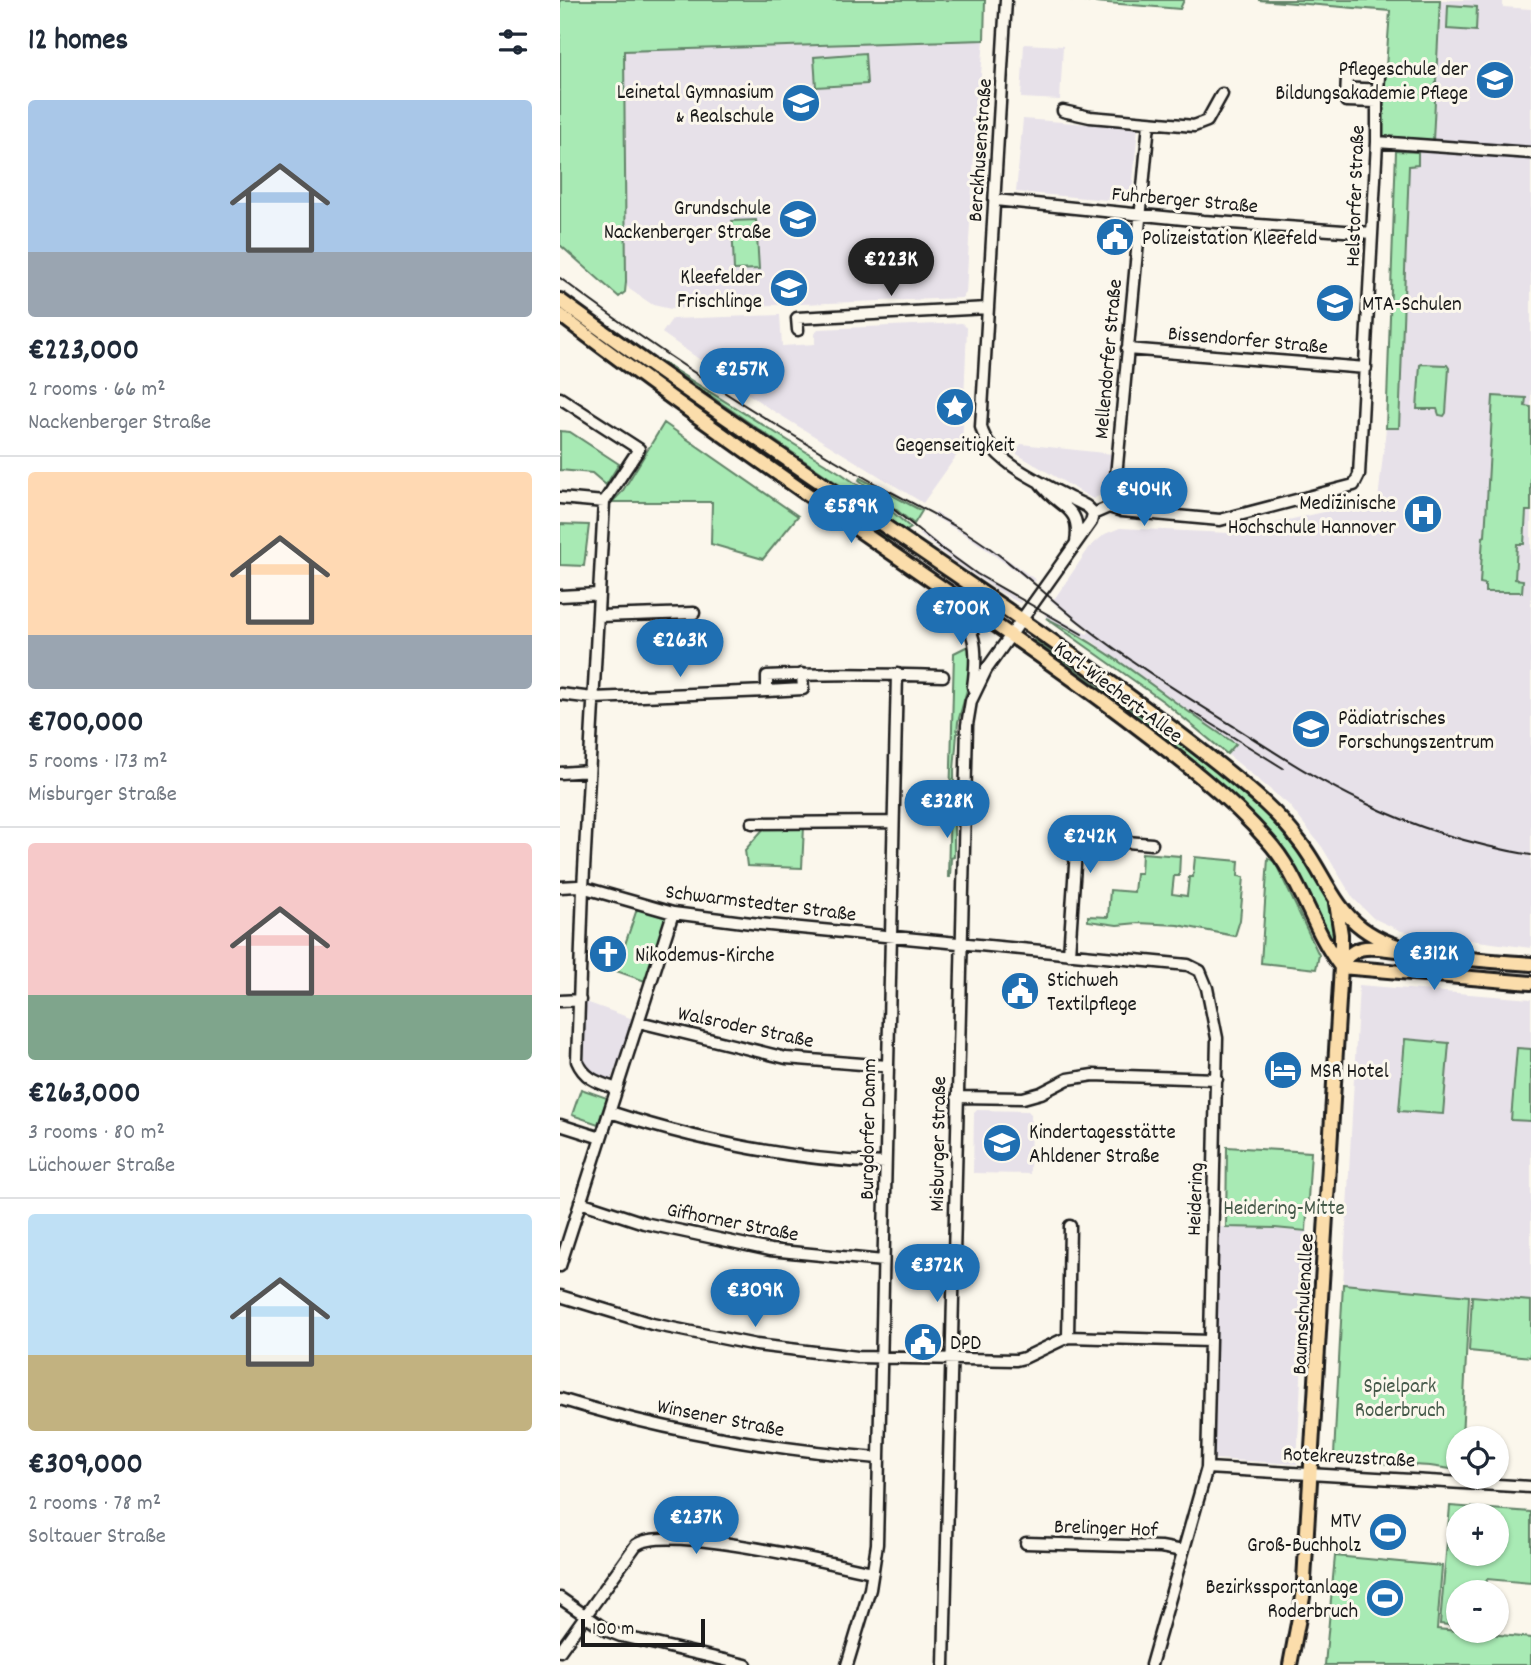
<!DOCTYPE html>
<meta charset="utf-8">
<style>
body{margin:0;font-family:Dekko,sans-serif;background:#f2f2f3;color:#1f2937;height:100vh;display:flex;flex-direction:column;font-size:26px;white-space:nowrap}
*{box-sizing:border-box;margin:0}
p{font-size:23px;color:#747a83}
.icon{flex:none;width:38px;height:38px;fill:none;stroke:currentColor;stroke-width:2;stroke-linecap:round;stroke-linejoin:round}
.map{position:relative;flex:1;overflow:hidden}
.panel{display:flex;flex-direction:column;background:#fff;width:560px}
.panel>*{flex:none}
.controls{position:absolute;left:886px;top:1426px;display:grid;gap:14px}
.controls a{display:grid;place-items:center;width:63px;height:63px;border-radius:50%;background:#fff;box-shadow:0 2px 5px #0004;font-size:35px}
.scale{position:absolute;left:21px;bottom:18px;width:124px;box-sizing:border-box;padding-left:7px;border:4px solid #1c1c1c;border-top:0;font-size:19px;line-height:24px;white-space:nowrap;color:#1c1c1c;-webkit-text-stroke:5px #fbf7ec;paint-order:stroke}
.price{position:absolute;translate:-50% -60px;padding:0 16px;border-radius:24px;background:#1f6fb2;color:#fff;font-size:23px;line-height:46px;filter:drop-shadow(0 2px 4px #0008)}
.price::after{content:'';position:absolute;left:50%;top:42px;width:21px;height:16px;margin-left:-10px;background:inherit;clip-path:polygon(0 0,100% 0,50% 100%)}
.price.selected{background:#222;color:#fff}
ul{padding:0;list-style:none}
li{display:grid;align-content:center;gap:14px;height:371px;padding:0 28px}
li+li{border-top:2px solid #e0e1e3}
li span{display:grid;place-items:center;height:217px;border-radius:7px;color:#555}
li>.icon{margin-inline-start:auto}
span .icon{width:126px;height:126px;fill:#fffc;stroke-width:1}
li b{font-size:30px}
h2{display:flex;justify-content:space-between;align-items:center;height:84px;padding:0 28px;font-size:30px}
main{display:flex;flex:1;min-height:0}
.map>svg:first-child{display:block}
.built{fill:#e7e1e9}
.green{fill:#a8eab4;stroke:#628368;stroke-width:2;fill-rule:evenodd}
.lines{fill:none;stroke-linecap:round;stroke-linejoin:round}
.minor-casing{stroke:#1c1c1c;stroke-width:15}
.major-casing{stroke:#1c1c1c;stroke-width:18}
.minor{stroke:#fbf7ec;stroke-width:10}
.major{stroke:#fbddab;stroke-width:12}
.tram{stroke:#1c1c1c;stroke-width:2}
.labels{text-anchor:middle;stroke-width:6;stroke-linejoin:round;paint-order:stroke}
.poi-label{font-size:21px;fill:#1c1c1c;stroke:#fbf7ec;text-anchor:start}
.street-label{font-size:21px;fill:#1c1c1c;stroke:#fbf7ec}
.park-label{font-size:21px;fill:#465a4a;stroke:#fbf7ec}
</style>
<main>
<section class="panel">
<h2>12 homes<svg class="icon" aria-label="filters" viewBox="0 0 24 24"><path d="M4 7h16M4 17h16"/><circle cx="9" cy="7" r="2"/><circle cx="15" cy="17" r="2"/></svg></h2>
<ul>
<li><span style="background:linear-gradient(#a9c7e8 70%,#9aa5b1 0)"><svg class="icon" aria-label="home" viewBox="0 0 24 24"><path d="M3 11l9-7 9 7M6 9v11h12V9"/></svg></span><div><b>€223,000</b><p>2 rooms · 66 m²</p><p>Nackenberger Straße</p></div></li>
<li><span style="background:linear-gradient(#ffd9b3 75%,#9aa5b1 0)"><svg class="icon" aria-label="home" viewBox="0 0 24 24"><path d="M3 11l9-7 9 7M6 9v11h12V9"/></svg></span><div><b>€700,000</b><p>5 rooms · 173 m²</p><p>Misburger Straße</p></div></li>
<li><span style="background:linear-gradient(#f6c9c9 70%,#7fa58c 0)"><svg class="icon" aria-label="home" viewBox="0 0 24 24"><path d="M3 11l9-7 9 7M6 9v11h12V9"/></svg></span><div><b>€263,000</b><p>3 rooms · 80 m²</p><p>Lüchower Straße</p></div></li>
<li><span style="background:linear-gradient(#bfe0f5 65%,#c2b280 0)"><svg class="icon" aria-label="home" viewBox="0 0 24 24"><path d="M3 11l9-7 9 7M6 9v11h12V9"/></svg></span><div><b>€309,000</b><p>2 rooms · 78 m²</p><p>Soltauer Straße</p></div></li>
</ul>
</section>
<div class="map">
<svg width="971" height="1665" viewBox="0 0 971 1665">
<rect width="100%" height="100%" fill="#fbf7ec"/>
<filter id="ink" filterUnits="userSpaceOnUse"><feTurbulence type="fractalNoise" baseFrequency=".0143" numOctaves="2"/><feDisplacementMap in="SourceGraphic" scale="14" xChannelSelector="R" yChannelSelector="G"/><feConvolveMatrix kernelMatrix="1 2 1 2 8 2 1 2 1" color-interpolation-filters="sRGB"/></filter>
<g filter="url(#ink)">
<path class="built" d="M880 0H943V7L971 9V149L873 141Z
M424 40 414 154 406 293 402 298 111 309 93 305 69 289 66 282 64 51Z
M464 44 503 46 500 100 461 98Z
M463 119 578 128 571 202 456 192Z
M836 149 971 160V948L841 931 813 918 793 898 762 847 729 805 667 754 676 744 607 698 533 642 486 618 484 611 527 634 529 632 490 600 495 598 529 548 545 534 560 528 669 533 818 500 826 428Z
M220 315 222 346 255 344V334L258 329 402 323 407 328 402 448 363 503 207 407 102 333 112 319Z
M461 444 553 454 551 477 543 494 533 499 455 453Z
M375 512 429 546 476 580 473 584 412 539 373 516Z
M363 532 416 572 462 602 460 603 450 598 393 561 359 534Z
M799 985 971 999V1301L783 1284Z
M26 1002 73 1019 51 1080 34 1075 24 1066Z
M417 1110 468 1111 471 1114 470 1174 413 1173 414 1113Z
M659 1227 715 1228 748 1231 737 1464 653 1459Z"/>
<path class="green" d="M0 0H425L424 40 64 51 66 282 65 292 59 297 0 245Z
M511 0H624L620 9Z
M698 0H880L873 141 821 137 830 11Z
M888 5 917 7 916 31 887 29Z
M305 53 307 84 256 87 254 57Z
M836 151 858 152V165L849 166 839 428H826Z
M196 220 199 269 174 270 172 221Z
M16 318 336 541 327 539 290 514 262 501 15 320Z
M100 361 282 474 315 497 351 528 346 531Z
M862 364 887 365 889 368 886 413 884 416 879 415 877 409H857L860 365Z
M933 396 966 398 965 406 971 407V511H966L964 544H957L955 579 963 580 962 592H925V584L920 583 923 537 925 536Z
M104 423 238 516 203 559 151 544 152 502H44L54 500 62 492Z
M0 431 10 432 59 464 46 485 32 473 0 470Z
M300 478 362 511 354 524 299 480Z
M0 524 29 525 24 566 0 565Z
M486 618C555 651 612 704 676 744L667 754 604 702Z
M474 640C505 661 535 684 565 706 577 714 590 720 602 728 620 740 636 754 652 768 706 811 775 866 775 941L770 945C754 905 738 867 709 834L471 645Z
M412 644 410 679 398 722 394 770V857L391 858 390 877H388L394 653Z
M205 827H244L242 868 187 866 185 850Z
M582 853 620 856 619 876H614L612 894 627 896 629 877H633L635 857 679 861 678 876 684 877 680 920 675 936 618 925 578 923 557 925 528 921V916L548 917 550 890 574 892 576 873H581Z
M708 858 715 862 759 955 756 969 701 963Z
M77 909 110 918 85 981 56 971Z
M845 1039 889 1043 883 1114 839 1111Z
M957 1048 971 1049V1121L951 1120Z
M21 1089 47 1098 38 1124 12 1115Z
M667 1147 751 1152 746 1231 715 1228 666 1227Z
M783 1284 909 1296 902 1438H898V1470L870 1466 780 1461 774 1455Z
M912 1296 971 1301V1357L909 1351Z
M890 1506 971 1512V1583L927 1579 925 1592H898V1626L880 1624ZM898 1516H936V1554H898Z
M775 1556 882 1566 877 1629 971 1638V1665H765Z"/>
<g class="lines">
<g class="minor-casing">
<path id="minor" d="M446 0 421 427C430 462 483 483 512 499 521 504 529 505 533 514
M503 111 530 117 634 126 647 121 662 94
M817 142 971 153
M435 200 643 221 812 233
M238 330 237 318 428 308
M567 349 806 368
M0 398 79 449 44 502
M480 483C498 509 522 504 516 542
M0 498 44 502
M44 502 23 888 17 1061C25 1080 40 1083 57 1089
M549 507 555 487 589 123
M533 514 549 507 562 511 660 520 794 485 799 475 817 142V102L786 101 787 76 819 77 817 102
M0 596 39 594
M392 597C415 633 419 644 413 687
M39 616 134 613
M242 674 243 689 207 691V676C266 673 324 674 383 676
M0 694 33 698 207 691
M0 773 29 771
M192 823 333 822
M0 887 18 886 113 913 199 924 628 965 640 971 647 988 657 1038 647 1468 591 1665
M509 954 516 850 520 843 528 839 592 844
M0 1001 20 1000
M79 1022 226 1058 327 1066
M397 1097 463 1098 481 1093 508 1079 533 1075 657 1079
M50 1112C139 1141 231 1160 325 1163
M0 1125 41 1138
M20 1202 84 1223 210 1250 323 1261
M0 1266 113 913
M0 1296 92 1324 196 1345 297 1357 456 1360 464 1358 508 1337 650 1341
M508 1337 510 1226
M0 1399C104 1431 210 1449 318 1458
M647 1468 971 1487
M466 1543 601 1547 623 1551
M0 1598 48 1631 61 1636 186 1665
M0 1651 76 1545C105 1523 272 1564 313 1572
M287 1665 310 1589 317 1544 337 674
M384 1665 407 725 411 701 426 670 531 522 533 514"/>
</g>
<g class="major-casing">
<path id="major" d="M0 300C128 394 261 482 392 572 483 634 574 697 661 766 689 789 718 812 739 841 762 869 772 906 802 928 844 960 920 959 971 964
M0 315C131 415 268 509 404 603 462 643 520 683 576 726 622 761 668 796 707 840 741 877 751 928 781 967L971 983
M781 967C793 941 814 948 838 950
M730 1665 743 1597 781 967V934L776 903"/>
</g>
<use href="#minor" class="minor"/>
<use href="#major" class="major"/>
<path class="tram" d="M0 278C101 354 207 422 316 484 346 500 377 515 407 533 448 558 481 591 518 621 567 660 622 694 675 727 716 753 758 781 803 802 856 828 913 845 971 855
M306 487 381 548 417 574 522 634
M631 711 723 768"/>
</g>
</g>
<defs>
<g id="university-disc" transform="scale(2.0125)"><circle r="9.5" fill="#1f6fb2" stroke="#fbf7ec"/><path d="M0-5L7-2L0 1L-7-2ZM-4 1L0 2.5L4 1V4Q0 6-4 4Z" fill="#fff"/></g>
<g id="school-disc" transform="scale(2.0125)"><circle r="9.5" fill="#1f6fb2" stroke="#fbf7ec"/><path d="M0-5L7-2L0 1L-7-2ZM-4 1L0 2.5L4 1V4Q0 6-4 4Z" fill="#fff"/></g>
<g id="civic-disc" transform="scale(2.0125)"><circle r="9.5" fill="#1f6fb2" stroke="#fbf7ec"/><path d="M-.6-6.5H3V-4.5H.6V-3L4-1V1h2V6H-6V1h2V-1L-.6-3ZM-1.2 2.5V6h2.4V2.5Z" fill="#fff"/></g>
<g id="sight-disc" transform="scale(2.0125)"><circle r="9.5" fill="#1f6fb2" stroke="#fbf7ec"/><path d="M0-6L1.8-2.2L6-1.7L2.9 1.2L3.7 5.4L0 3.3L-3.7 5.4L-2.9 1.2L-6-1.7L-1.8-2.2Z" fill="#fff"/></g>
<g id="hospital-disc" transform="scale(2.0125)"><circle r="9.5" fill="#1f6fb2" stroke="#fbf7ec"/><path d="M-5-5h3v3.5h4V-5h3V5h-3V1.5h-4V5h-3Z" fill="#fff"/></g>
<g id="church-disc" transform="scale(2.0125)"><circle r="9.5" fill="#1f6fb2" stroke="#fbf7ec"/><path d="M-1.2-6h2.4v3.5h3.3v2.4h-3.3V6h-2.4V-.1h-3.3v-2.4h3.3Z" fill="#fff"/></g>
<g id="hotel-disc" transform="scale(2.0125)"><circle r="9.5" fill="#1f6fb2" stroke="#fbf7ec"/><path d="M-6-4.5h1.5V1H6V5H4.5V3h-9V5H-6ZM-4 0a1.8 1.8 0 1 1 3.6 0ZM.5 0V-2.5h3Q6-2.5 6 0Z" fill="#fff"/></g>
<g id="stadium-disc" transform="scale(2.0125)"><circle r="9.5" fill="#1f6fb2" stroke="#fbf7ec"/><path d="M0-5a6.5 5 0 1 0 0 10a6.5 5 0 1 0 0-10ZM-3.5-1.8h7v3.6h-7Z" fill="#fff"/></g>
</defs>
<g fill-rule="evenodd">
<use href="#university-disc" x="935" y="80"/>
<use href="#school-disc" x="241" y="103"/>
<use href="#school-disc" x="238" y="219"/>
<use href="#civic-disc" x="555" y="237"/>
<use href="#school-disc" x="229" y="288"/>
<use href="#university-disc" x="775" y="303"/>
<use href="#sight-disc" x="395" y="407"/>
<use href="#hospital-disc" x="863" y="514"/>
<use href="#university-disc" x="751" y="729"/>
<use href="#church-disc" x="48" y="954"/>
<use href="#civic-disc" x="460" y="991"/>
<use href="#hotel-disc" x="723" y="1070"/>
<use href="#school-disc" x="442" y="1143"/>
<use href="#civic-disc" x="363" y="1342"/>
<use href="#stadium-disc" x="828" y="1532"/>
<use href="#stadium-disc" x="825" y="1598"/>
</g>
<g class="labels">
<g class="poi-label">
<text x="908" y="75" text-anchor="end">Pflegeschule der<tspan x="908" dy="24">Bildungsakademie Pflege</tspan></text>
<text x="214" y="98" text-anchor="end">Leinetal Gymnasium<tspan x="214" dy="24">&amp; Realschule</tspan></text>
<text x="211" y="214" text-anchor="end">Grundschule<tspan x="211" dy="24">Nackenberger Straße</tspan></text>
<text x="582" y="244">Polizeistation Kleefeld</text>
<text x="202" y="283" text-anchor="end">Kleefelder<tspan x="202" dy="24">Frischlinge</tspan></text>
<text x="802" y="310">MTA-Schulen</text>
<text x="395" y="451" text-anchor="middle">Gegenseitigkeit</text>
<text x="836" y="509" text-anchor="end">Medizinische<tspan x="836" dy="24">Hochschule Hannover</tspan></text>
<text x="778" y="724">Pädiatrisches<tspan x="778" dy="24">Forschungszentrum</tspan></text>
<text x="75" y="961">Nikodemus-Kirche</text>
<text x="487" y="986">Stichweh<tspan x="487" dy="24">Textilpflege</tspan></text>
<text x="750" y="1077">MSR Hotel</text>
<text x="469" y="1138">Kindertagesstätte<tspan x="469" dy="24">Ahldener Straße</tspan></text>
<text x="390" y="1349">DPD</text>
<text x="801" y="1527" text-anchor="end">MTV<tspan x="801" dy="24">Groß-Buchholz</tspan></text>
<text x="798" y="1593" text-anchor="end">Bezirkssportanlage<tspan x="798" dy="24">Roderbruch</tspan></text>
</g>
<g class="street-label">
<text transform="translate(419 150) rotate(-86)" y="7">Berckhusenstraße</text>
<text transform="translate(794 196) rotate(-88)" y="7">Helstorfer Straße</text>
<text transform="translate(625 199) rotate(5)" y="7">Fuhrberger Straße</text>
<text transform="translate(688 339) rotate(5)" y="7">Bissendorfer Straße</text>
<text transform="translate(547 359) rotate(-85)" y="7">Mellendorfer Straße</text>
<text transform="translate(559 691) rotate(37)" y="7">Karl-Wiechert-Allee</text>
<text transform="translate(201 902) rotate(7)" y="7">Schwarmstedter Straße</text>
<text transform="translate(186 1026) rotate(12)" y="7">Walsroder Straße</text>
<text transform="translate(307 1129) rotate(-89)" y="7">Burgdorfer Damm</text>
<text transform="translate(377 1144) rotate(-89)" y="7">Misburger Straße</text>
<text transform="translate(634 1199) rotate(-88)" y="7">Heidering</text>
<text transform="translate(173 1221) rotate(11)" y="7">Gifhorner Straße</text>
<text transform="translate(742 1304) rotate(-87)" y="7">Baumschulenallee</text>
<text transform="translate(161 1417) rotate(11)" y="7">Winsener Straße</text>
<text transform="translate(789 1456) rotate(3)" y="7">Rotekreuzstraße</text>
<text transform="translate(546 1527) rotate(2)" y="7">Brelinger Hof</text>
</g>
<g class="park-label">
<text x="724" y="1214">Heidering-Mitte</text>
<text x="840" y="1392">Spielpark<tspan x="840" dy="24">Roderbruch</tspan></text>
</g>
</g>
</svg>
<div class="controls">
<a><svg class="icon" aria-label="locate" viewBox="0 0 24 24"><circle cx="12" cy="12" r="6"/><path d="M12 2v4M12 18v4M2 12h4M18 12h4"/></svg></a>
<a>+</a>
<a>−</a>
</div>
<div class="scale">100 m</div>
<b class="price selected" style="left:331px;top:298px">€223K</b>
<b class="price" style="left:182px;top:408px">€257K</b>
<b class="price" style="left:584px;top:528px">€404K</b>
<b class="price" style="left:291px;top:545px">€589K</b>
<b class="price" style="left:401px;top:647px">€700K</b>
<b class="price" style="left:120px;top:679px">€263K</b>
<b class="price" style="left:387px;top:840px">€328K</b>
<b class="price" style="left:530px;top:875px">€242K</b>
<b class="price" style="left:874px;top:992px">€312K</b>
<b class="price" style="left:377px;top:1304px">€372K</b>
<b class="price" style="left:195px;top:1329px">€309K</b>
<b class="price" style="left:136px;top:1556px">€237K</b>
</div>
</main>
